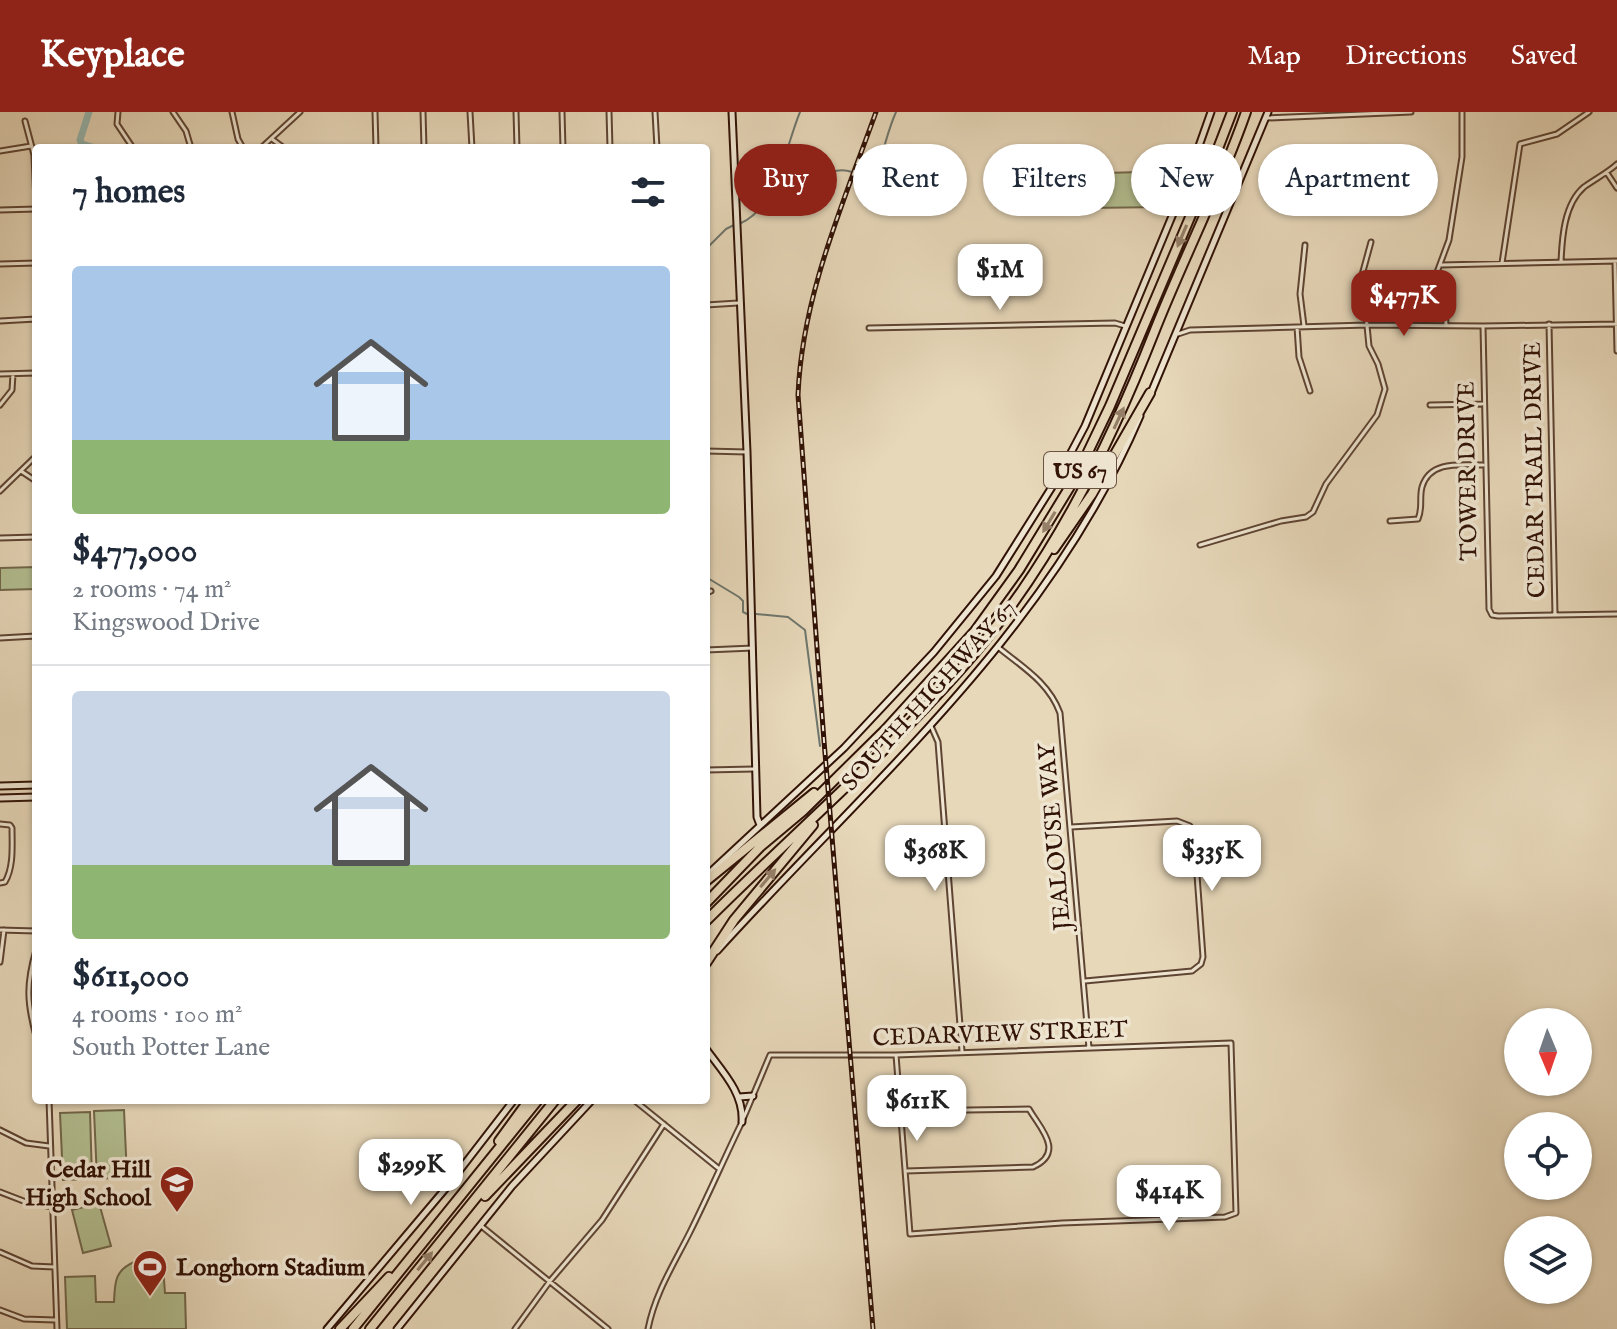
<!DOCTYPE html>
<meta charset="utf-8">
<style>
body{margin:0;font-family:"IM FELL English",serif;background:#f2f2f3;color:#1f2937;height:100vh;display:flex;flex-direction:column;font-size:30px;white-space:nowrap}
*{box-sizing:border-box;margin:0}
p{font-size:26px;color:#747a83}
.icon{flex:none;width:44px;height:44px;fill:none;stroke:currentColor;stroke-width:2;stroke-linecap:round;stroke-linejoin:round}
.map{position:relative;flex:1;overflow:hidden}
.panel{position:absolute;left:32px;top:32px;width:678px;height:960px;display:flex;flex-direction:column;background:#fff;border-radius:8px;box-shadow:0 2px 6px #0004}
.panel>*{flex:none}
.hud{position:absolute;left:734px;top:32px;width:760px;height:72px;display:flex;gap:16px}
.needle{width:52px;rotate:178deg}
.tools{position:absolute;left:1504px;top:896px;display:grid;gap:16px}
.tools a{display:grid;place-items:center;width:88px;height:88px;border-radius:50%;background:#fff;box-shadow:0 2px 6px #0004;font-size:40px}
.price{position:absolute;translate:-50% -68px;padding:0 18px;border-radius:16px;background:#fff;color:#222;font-size:26px;line-height:52px;filter:drop-shadow(0 2px 4px #0008)}
.price::after{content:'';position:absolute;left:50%;top:48px;width:24px;height:18px;margin-left:-12px;background:inherit;clip-path:polygon(0 0,100% 0,50% 100%)}
.price.selected{background:#8f2418;color:#fff}
ul{padding:0;list-style:none}
li{display:grid;align-content:center;gap:16px;height:424px;padding:0 40px}
li+li{border-top:2px solid #e0e1e3}
li span{display:grid;place-items:center;height:248px;border-radius:8px;color:#555}
li>.icon{margin-inline-start:auto}
span .icon{width:144px;height:144px;fill:#fffc;stroke-width:1}
li b{font-size:34px}
h2{display:flex;justify-content:space-between;align-items:center;height:96px;padding:0 40px;font-size:34px}
.chip{padding:0 28px;border-radius:36px;background:#fff;box-shadow:0 2px 6px #0004;font-size:28px;line-height:72px}
.chip.selected{background:#8f2418;color:#fff}
header{display:flex;align-items:center;gap:48px;box-sizing:border-box;height:112px;padding:0 40px;background:#8f2418;color:#fff}
header strong{font-size:38px}
nav{display:flex;gap:44px;margin-inline-start:auto;font-size:28px}
.map>svg:first-child{display:block}
.green{fill:#b3bf91;stroke:#72684c;stroke-width:2}
.lines{fill:none;stroke-linecap:round;stroke-linejoin:round}
.stream{stroke:#6e766d;stroke-width:2}
.river{stroke:#97b9b2;stroke-width:7}
.street-casing{stroke:#5e4433;stroke-width:7}
.secondary-casing{stroke:#311206;stroke-width:9}
.highway-casing{stroke:#311206;stroke-width:12}
.street{stroke:#efe6d2;stroke-width:3}
.secondary{stroke:#efe6d2;stroke-width:5}
.highway{stroke:#e7d8ba;stroke-width:8}
.rail-casing{stroke:#311206;stroke-width:5}
.rail{stroke:#efe6d2;stroke-width:2;stroke-dasharray:6;stroke-linecap:butt}
.oneway{fill:#957f69}
.labels{text-anchor:middle;stroke-width:7;stroke-linejoin:round;paint-order:stroke}
.shield{fill:#efe6d2;stroke:#6a5243;stroke-width:2}
.shield-label{font-size:22px;font-weight:bold;fill:#311206}
.street-label{font-size:24px;fill:#311206;stroke:#efe6d2}
.poi-label{font-size:24px;font-weight:bold;fill:#311206;stroke:#efe6d2;text-anchor:end}
</style>
<header>
<strong>Keyplace</strong>
<nav><a>Map</a><a>Directions</a><a>Saved</a></nav>
</header>
<div class="map">
<svg width="1617" height="1217" viewBox="0 0 1617 1217">
<rect width="100%" height="100%" fill="#e7d8ba"/>
<filter id="stains"><feTurbulence type="fractalNoise" baseFrequency=".0025" numOctaves="4"/><feColorMatrix values="0 0 0 0 .2 0 0 0 0 .09 0 0 0 0 .02 0 0 0 .5 -.17"/></filter>
<radialGradient id="worn" r=".72"><stop offset=".6" stop-color="#630" stop-opacity="0"/><stop offset="1" stop-color="#630" stop-opacity=".3"/></radialGradient>
<path class="green" d="M1180 59 1165 95 1087 96 1104 61Z
M36 455V477L0 478V456Z
M124 998 127 1065 97 1067 94 999Z
M90 1000 92 1067 63 1068 60 1001Z
M99 1091 111 1134 83 1141 72 1098Z
M134 1150 163 1155 165 1181H185L186 1217H67L65 1165 95 1164 96 1190H114C115 1171 114 1159 134 1150Z"/>
<g class="lines">
<path class="stream" d="M781 58C811 86 825 50 852 60
M880 58C879 48 891 11 896 0
M858 63 867 65 884 57 922 69
M741 111C777 96 786 33 800 0
M706 137 726 117 734 113
M706 465 739 485 743 489V500L749 503
M756 502 788 505 805 518 820 634"/>
<path class="river" d="M89 0 80 28 82 32 95 36"/>
<g class="street-casing">
<path id="street" d="M118 0 117 12 133 36
M173 0 186 19 191 36
M232 0 238 27 243 36
M375 0 376 36
M423 0 424 36
M470 0 472 36
M516 0 517 36
M562 0 563 36
M609 0 610 36
M655 0 657 36
M1267 6 1411 0
M25 9 34 43 36 90
M272 27 284 36
M261 36 300 0
M0 39 31 34
M1607 61 1617 76
M0 98 36 97
M1561 150C1562 126 1564 92 1584 75 1595 67 1607 61 1617 52
M1502 151 1520 32 1557 22 1589 0
M1615 151 1617 239
M0 152 36 151
M1441 153 1617 149
M706 193 738 191
M0 209 36 207
M1549 212 1555 503
M1446 213 1445 194 1436 174V163L1449 128 1462 45V0
M1304 214 1300 182 1305 133
M1483 214 1489 497 1492 503 1498 504 1617 502
M1297 215 1299 245 1310 279
M869 216 1115 211 1125 214
M1178 222 1190 218 1367 213 1483 214 1617 212
M0 262 36 261
M0 293 12 278 13 262
M1430 293 1482 292
M706 339 747 340
M21 359 36 369
M0 379 36 344
M1390 409 1418 407C1423 396 1419 386 1422 375 1430 348 1461 353 1483 353
M0 426 36 425
M1200 433 1281 409 1306 405 1313 400 1326 372 1377 303 1385 277 1378 252 1369 234 1362 163 1371 130
M706 481 711 479
M0 526 36 524
M999 536C1024 556 1049 571 1060 601L1089 936
M706 538 753 536
M931 614 938 630 962 939
M706 658 754 657
M0 712 10 713 12 716C12 733 14 755 5 770L0 771
M1071 715 1177 709 1190 714 1194 722 1203 845 1201 852 1192 859 1085 869
M0 818 36 819
M36 838C26 872 27 891 36 924
M0 850 4 818
M49 988 57 1217
M634 988 718 1056
M900 999 1029 997C1039 1015 1066 1040 1033 1055L906 1059
M744 1005 770 943H896L1231 931 1236 1101 1225 1105 1062 1111 910 1122 896 943
M0 1018 26 1031 49 1034
M0 1080 26 1090 53 1095
M480 1113 608 1217
M0 1140 32 1154 54 1155
M0 1198 24 1207 55 1208
M515 1217 550 1169 602 1108 664 1012
M648 1217C655 1181 674 1152 690 1120 708 1084 724 1047 741 1012"/>
</g>
<g class="secondary-casing">
<path id="secondary" d="M732 0 747 340 757 705 760 713
M1151 281 1268 0
M0 674 36 673
M0 686 36 685
M706 764 844 636 934 540 996 464 1057 367 1085 314 1187 68 1211 0
M717 839C872 668 1047 522 1140 304
M706 937C722 959 744 981 742 1010
M739 985 753 984
M327 1217 446 1076 514 988
M397 1217 512 1074 592 988"/>
</g>
<g class="highway-casing">
<path id="highway" d="M1054 437 1092 382 1150 281
M706 769 814 681
M706 791 760 735 803 699 886 617 975 519 1019 458 1077 363 1110 294 1207 65 1232 0
M706 809C790 725 881 647 960 558 1048 459 1107 340 1155 218 1184 145 1220 75 1246 0
M706 851 734 808 813 713
M499 1029 529 988
M485 1084 577 988
M340 1217 389 1165
M353 1217 538 988
M370 1217 555 988"/>
</g>
<use href="#street" class="street"/>
<use href="#secondary" class="secondary"/>
<use href="#highway" class="highway"/>
<g class="rail-casing">
<path id="rail" d="M873 1217 824 629 798 283C802 184 843 92 876 0"/>
</g>
<use href="#rail" class="rail"/>
</g>
<defs><path id="oneway-solid" d="M-6-.8H1V-3.2L6.5 0L1 3.2V.8H-6Z" transform="scale(2)"/></defs>
<g class="oneway">
<use href="#oneway-solid" transform="translate(1182 124) rotate(113)"/>
<use href="#oneway-solid" transform="translate(1119 306) rotate(-65)"/>
<use href="#oneway-solid" transform="translate(1049 410) rotate(121)"/>
<use href="#oneway-solid" transform="translate(768 766) rotate(-50)"/>
<use href="#oneway-solid" transform="translate(425 1149) rotate(-51)"/>
</g>
<defs>
<g id="school-pin" transform="scale(1.8)"><path d="M0 17L-7.5 6A9.5 9.5 0 1 1 7.5 6Z" fill="#8f2418" stroke="#efe6d2"/><path d="M0-5L7-2L0 1L-7-2ZM-4 1L0 2.5L4 1V4Q0 6-4 4Z" fill="#fff"/></g>
<g id="stadium-pin" transform="scale(1.8)"><path d="M0 17L-7.5 6A9.5 9.5 0 1 1 7.5 6Z" fill="#8f2418" stroke="#efe6d2"/><path d="M0-5a6.5 5 0 1 0 0 10a6.5 5 0 1 0 0-10ZM-3.5-1.8h7v3.6h-7Z" fill="#fff"/></g>
</defs>
<g fill-rule="evenodd">
<use href="#school-pin" x="177" y="1071"/>
<use href="#stadium-pin" x="150" y="1155"/>
</g>
<g class="labels">
<rect class="shield" x="1044" y="340" width="72" height="36" rx="6"/>
<g class="shield-label">
<text x="1080" y="366">US 67</text>
</g>
<g class="street-label">
<text transform="translate(1534 358) rotate(-91)" y="8">CEDAR TRAIL DRIVE</text>
<text transform="translate(1467 359) rotate(-91)" y="8">TOWER DRIVE</text>
<text transform="translate(928 583) rotate(-48)" y="8">SOUTH HIGHWAY 67</text>
<text transform="translate(1054 725) rotate(-95)" y="8">JEALOUSE WAY</text>
<text transform="translate(1000 921) rotate(-2)" y="8">CEDARVIEW STREET</text>
</g>
<g class="poi-label">
<text x="151" y="1065">Cedar Hill<tspan x="151" dy="28">High School</tspan></text>
<text x="176" y="1163" text-anchor="start">Longhorn Stadium</text>
</g>
</g>
<rect width="100%" height="100%" filter="url(#stains)"/>
<rect width="100%" height="100%" fill="url(#worn)"/>
</svg>
<div class="tools">
<a><svg class="needle" viewBox="-14 -14 28 28"><path d="M0-13l5 13h-10z" fill="#e53935"/><path d="M0 13l5-13h-10z" fill="#747a83"/></svg></a>
<a><svg class="icon" aria-label="locate" viewBox="0 0 24 24"><circle cx="12" cy="12" r="6"/><path d="M12 2v4M12 18v4M2 12h4M18 12h4"/></svg></a>
<a><svg class="icon" aria-label="layers" viewBox="0 0 24 24"><path d="M12 4l9 5-9 5-9-5zM3 14l9 5 9-5"/></svg></a>
</div>
<b class="price" style="left:1000px;top:200px">$1M</b>
<b class="price selected" style="left:1404px;top:226px">$477K</b>
<b class="price" style="left:935px;top:781px">$368K</b>
<b class="price" style="left:1212px;top:781px">$335K</b>
<b class="price" style="left:917px;top:1031px">$611K</b>
<b class="price" style="left:411px;top:1095px">$299K</b>
<b class="price" style="left:1169px;top:1121px">$414K</b>
<div class="hud">
<a class="chip selected">Buy</a>
<a class="chip">Rent</a>
<a class="chip">Filters</a>
<a class="chip">New</a>
<a class="chip">Apartment</a>
</div>
<section class="panel">
<h2>7 homes<svg class="icon" aria-label="filters" viewBox="0 0 24 24"><path d="M4 7h16M4 17h16"/><circle cx="9" cy="7" r="2"/><circle cx="15" cy="17" r="2"/></svg></h2>
<ul>
<li><span style="background:linear-gradient(#a9c7e8 70%,#8fb573 0)"><svg class="icon" aria-label="home" viewBox="0 0 24 24"><path d="M3 11l9-7 9 7M6 9v11h12V9"/></svg></span><div><b>$477,000</b><p>2 rooms · 74 m²</p><p>Kingswood Drive</p></div></li>
<li><span style="background:linear-gradient(#c9d6e8 70%,#8fb573 0)"><svg class="icon" aria-label="home" viewBox="0 0 24 24"><path d="M3 11l9-7 9 7M6 9v11h12V9"/></svg></span><div><b>$611,000</b><p>4 rooms · 100 m²</p><p>South Potter Lane</p></div></li>
</ul>
</section>
</div>
